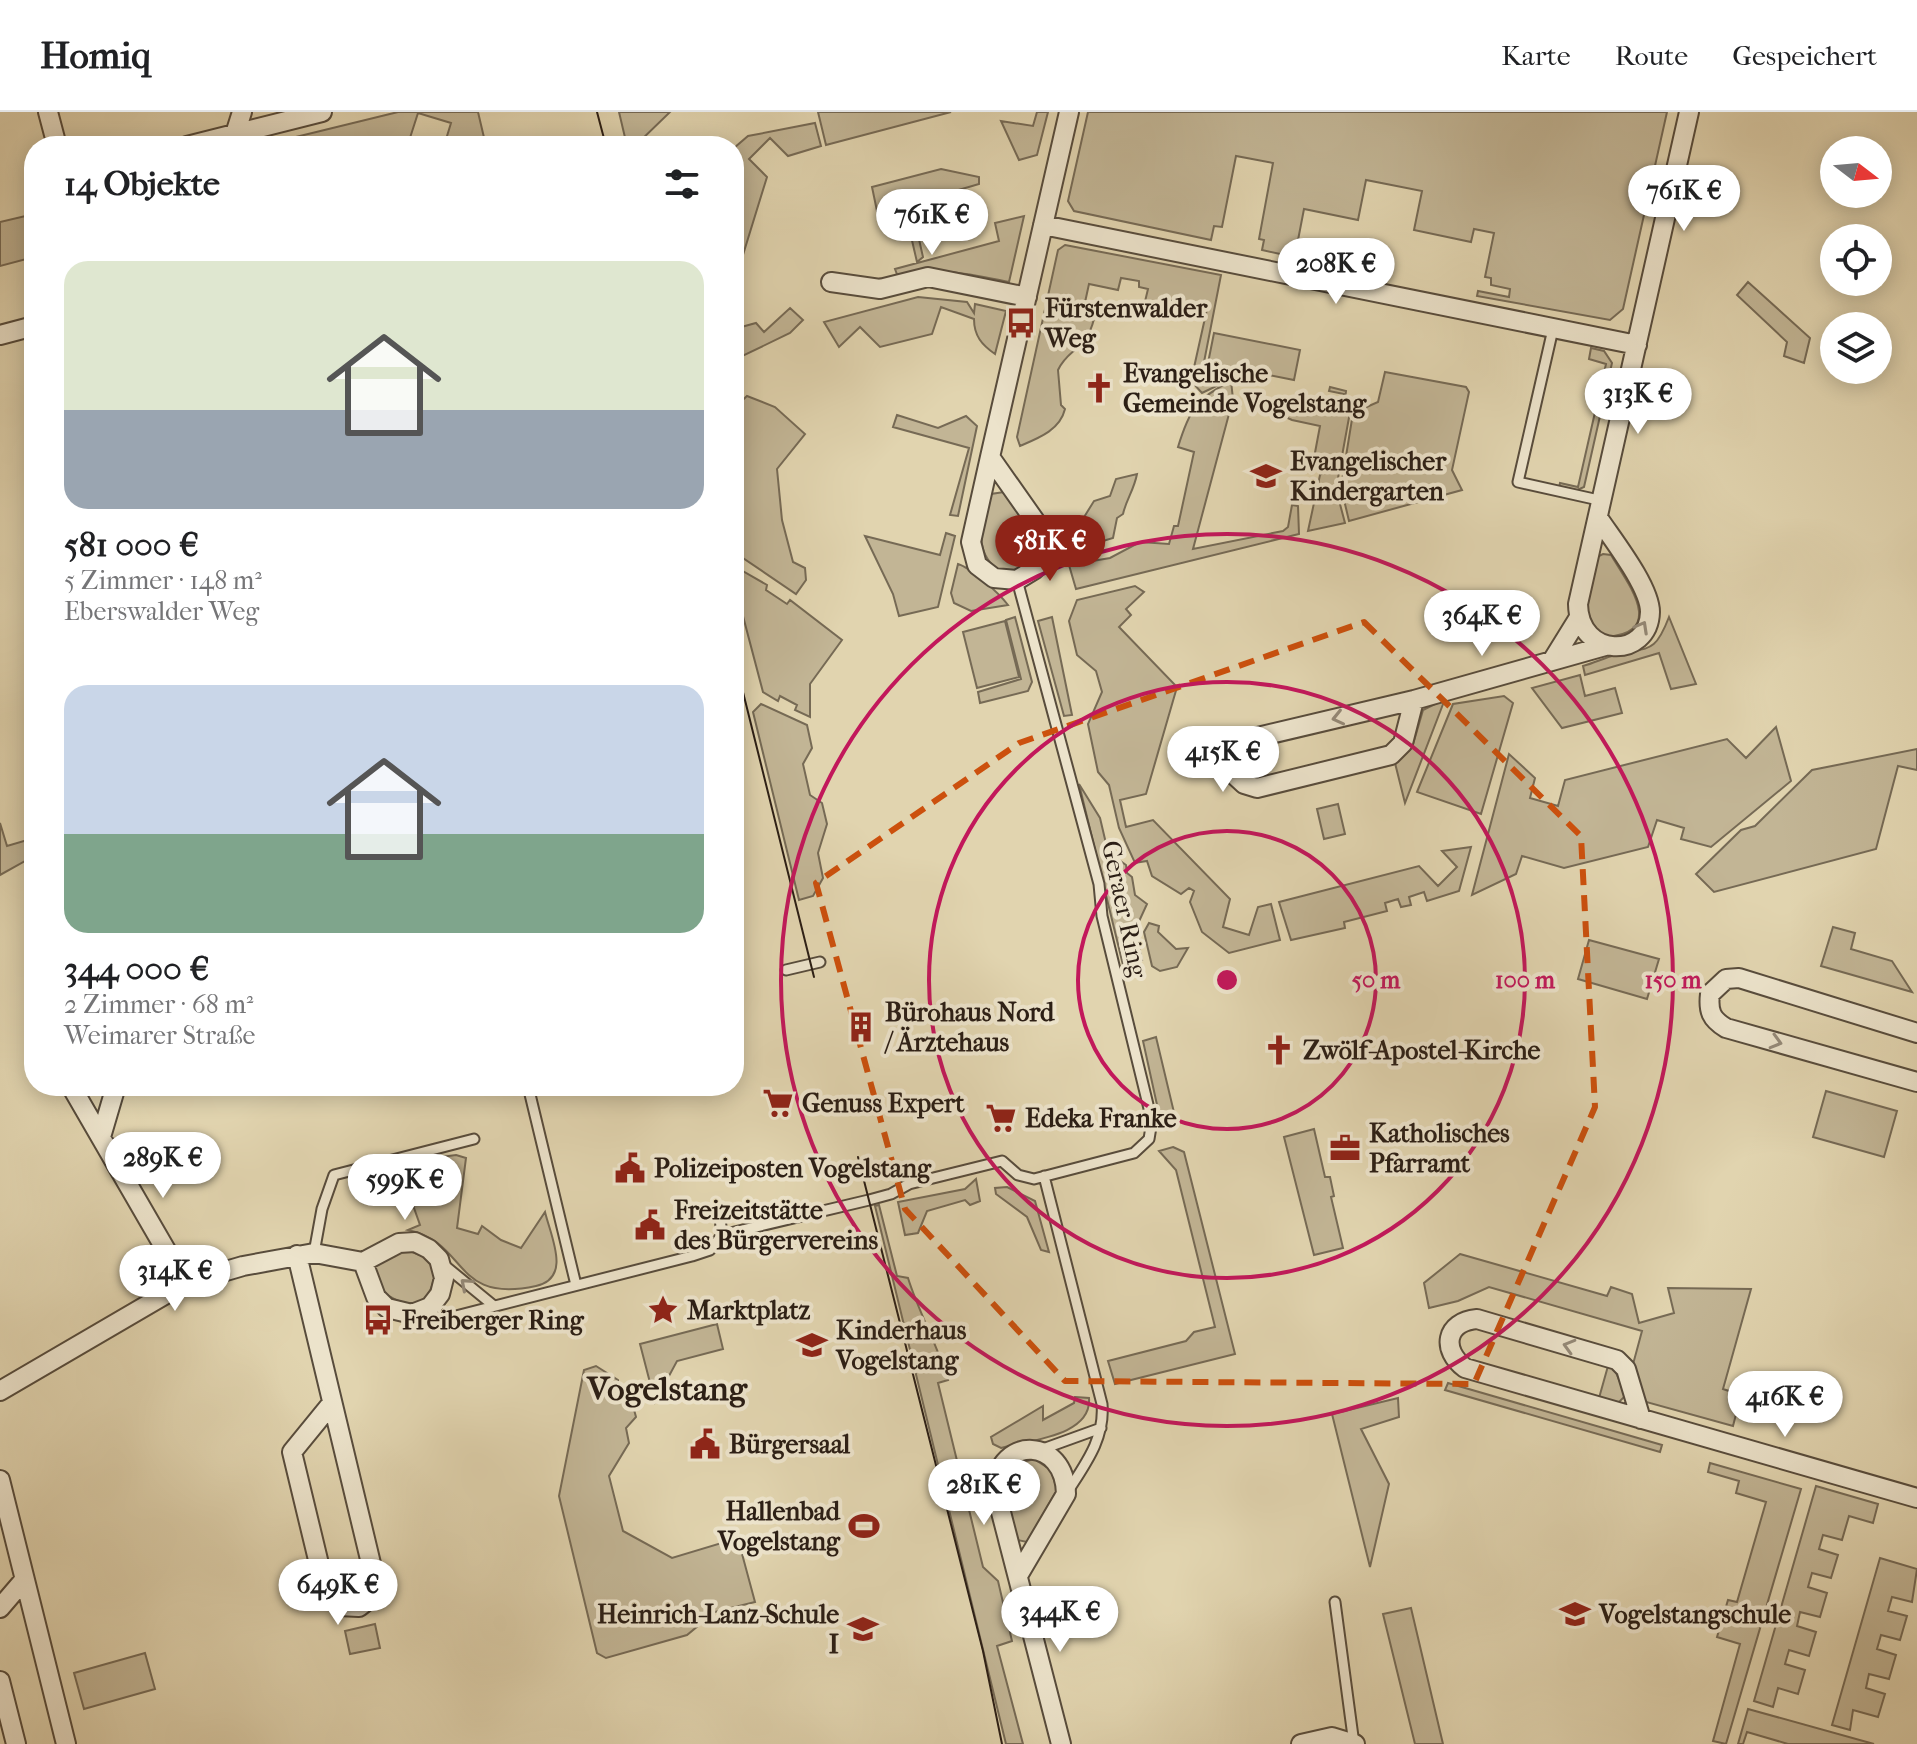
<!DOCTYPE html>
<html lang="de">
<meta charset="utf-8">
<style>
body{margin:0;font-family:"IM FELL French Canon",serif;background:#f2f2f2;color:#202124;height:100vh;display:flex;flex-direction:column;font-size:30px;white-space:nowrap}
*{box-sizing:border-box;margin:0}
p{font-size:26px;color:#757577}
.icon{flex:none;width:44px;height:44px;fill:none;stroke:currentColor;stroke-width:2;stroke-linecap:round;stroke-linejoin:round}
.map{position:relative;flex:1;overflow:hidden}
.drawer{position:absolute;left:24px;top:24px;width:720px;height:960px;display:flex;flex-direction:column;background:#fff;border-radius:32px;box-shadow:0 4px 20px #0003}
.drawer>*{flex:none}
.needle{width:52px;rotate:106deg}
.controls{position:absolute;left:1820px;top:24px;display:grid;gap:16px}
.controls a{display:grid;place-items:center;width:72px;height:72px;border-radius:50%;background:#fff;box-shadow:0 4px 20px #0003;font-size:40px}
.price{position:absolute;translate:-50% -68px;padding:0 18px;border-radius:28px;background:#fff;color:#222;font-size:26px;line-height:52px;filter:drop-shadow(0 2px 4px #0008)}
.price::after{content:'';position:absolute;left:50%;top:48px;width:24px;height:18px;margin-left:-12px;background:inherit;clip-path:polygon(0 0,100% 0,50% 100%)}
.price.on{background:#8f2418;color:#fff}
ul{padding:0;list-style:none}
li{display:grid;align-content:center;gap:16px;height:424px;padding:0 40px}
li span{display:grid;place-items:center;height:248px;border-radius:24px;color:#555}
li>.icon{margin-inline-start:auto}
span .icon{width:144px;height:144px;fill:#fffc;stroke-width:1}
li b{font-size:34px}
h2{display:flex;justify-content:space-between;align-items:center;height:96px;padding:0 40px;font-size:34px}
header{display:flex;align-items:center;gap:48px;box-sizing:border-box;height:112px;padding:0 40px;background:#fff;border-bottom:2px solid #e0e0e0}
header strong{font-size:38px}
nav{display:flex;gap:44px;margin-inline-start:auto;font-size:28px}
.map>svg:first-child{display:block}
.green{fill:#c2b595;stroke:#766a55;stroke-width:2}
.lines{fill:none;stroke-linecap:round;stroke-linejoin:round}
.lane-casing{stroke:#584c3c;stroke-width:13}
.street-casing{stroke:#584c3c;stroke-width:22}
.lane{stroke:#ece3cb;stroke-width:9}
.street{stroke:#ece3cb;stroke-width:18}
.tram{stroke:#2b1e15;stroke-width:2}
.oneway{stroke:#958a79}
.marked{fill:none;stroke:#cc500d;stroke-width:6;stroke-dasharray:16 10;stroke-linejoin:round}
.ring{fill:none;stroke:#c2185b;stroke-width:4}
.labels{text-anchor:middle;stroke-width:8;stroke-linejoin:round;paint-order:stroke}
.poi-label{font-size:26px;font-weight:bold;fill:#2b1e15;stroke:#ece3cb;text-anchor:start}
.street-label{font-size:26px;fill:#2b1e15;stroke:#ece3cb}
.district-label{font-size:34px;font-weight:bold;fill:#2b1e15;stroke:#ece3cb}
.centre{fill:#c2185b;stroke:#ece3cb;stroke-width:4}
.ring-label{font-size:24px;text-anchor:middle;font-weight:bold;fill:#c2185b;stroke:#ece3cb;stroke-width:8;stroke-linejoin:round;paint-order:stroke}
</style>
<header>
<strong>Homiq</strong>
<nav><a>Karte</a><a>Route</a><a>Gespeichert</a></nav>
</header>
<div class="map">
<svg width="1917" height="1632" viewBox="0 0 1917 1632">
<rect width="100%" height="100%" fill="#e1d4af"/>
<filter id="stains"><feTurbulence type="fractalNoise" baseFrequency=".0025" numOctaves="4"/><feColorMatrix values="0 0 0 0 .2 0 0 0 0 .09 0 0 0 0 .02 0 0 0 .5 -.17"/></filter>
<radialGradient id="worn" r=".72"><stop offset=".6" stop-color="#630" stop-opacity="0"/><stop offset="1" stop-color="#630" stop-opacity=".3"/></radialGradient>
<path class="green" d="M398 0H478L486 34H444L451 11 418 1 409 29 389 34H259Z
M619 0H670L635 34H627Z
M818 0H951L826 33Z
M1037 0H1048L1037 43 1019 48 1001 9 1033 14Z
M1088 0H1667L1623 197 1610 208 1477 184 1478 179 1509 185 1510 177 1491 173V166L1485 165 1494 121 1474 117 1471 130 1414 118 1422 79 1366 68 1358 108 1304 97 1298 128 1339 137 1335 154 1262 138 1264 128 1259 127 1273 51 1236 44 1222 115 1214 114 1211 128 1074 99 1068 89Z
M815 11 821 34 788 44 770 26 749 47 767 65 734 172V36L748 24Z
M941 57 979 65V72L911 92 923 145 917 150 904 94 877 99 872 75Z
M34 102V145L0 154V110Z
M1024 104 1009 170C969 162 938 154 898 165L895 157 999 129 995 111Z
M1065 133 1221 163 1204 250 1229 268 1202 281 1191 269 1207 197 1187 198 1188 191 1168 188 1164 207 1142 202 1148 177 1139 175V169L1121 166 1118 178 1089 172 1082 204 1094 207C1086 239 1068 236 1058 258L1061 293 1065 297C1060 318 1039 326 1020 334L1017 325 1058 138Z
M1748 170 1810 226 1804 251 1784 244 1787 230 1737 183Z
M918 185 967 190 974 201 975 192 1006 199 995 242C982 233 974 224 974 207L941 195 932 222 880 235 860 215 839 235 824 210Z
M790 196 803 208 790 221 734 248V217L756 211 764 220Z
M1214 221 1300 238 1294 268 1208 251Z
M1591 236 1604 239 1612 251 1584 375 1575 379 1559 376 1560 371 1578 375 1606 252 1589 247Z
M1385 260 1466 275 1469 280 1452 358 1462 378 1349 409 1341 375 1353 301 1378 290Z
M1231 269 1233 287 1193 437 1283 419 1288 415 1292 393 1298 394 1299 422 1076 477 1069 453 1110 446 1140 430 1169 432 1174 414H1178L1194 340 1178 335C1189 299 1196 286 1231 269Z
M1330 275 1346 279 1345 288 1350 300 1336 377 1345 411 1308 419 1320 363 1327 358 1314 346 1320 314 1292 308 1268 297 1294 288 1341 297 1344 282 1329 279Z
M747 284 775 295 805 322 777 357 782 408 793 450 805 456 806 468 796 482 734 440V296Z
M897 303 938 316 966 304 977 314 958 404 950 403 969 336 893 315Z
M1137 362C1134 378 1126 388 1123 402L1117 406 1113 426 1103 429 1087 427 1081 410 1094 389 1110 384 1116 367Z
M1004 380C1022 407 1062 457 1000 460 970 437 984 414 991 382Z
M946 421 955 424 938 495 899 504 893 482 865 424 940 443Z
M1603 442 1611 443C1629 473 1667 521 1605 525 1576 502 1590 477 1597 445Z
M958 452C971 456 999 481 1008 493L971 499 954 491 951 481Z
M734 454 767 473 766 478 787 492 790 488 842 528 810 572V605L795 598 797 593 780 584 778 589 763 580 734 470Z
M1135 474 1144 480 1126 497 1131 503 1119 515 1177 575 1146 682 1120 688 1126 715 1153 708 1230 787 1223 815 1249 823 1258 795 1271 792 1280 828 1229 841 1202 820 1190 790 1194 779 1189 776 1181 782 1152 764 1147 749 1135 751 1119 716 1109 673 1098 660 1088 612 1102 580 1096 559 1077 543 1069 509 1077 488Z
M1015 505 1032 570 1028 579 980 591 978 580 1021 567 1006 508Z
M1052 505 1072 603 1064 604 1038 509Z
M1669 505 1696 572 1671 577 1659 541 1585 563 1583 554C1594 551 1604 546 1615 543 1648 534 1654 544 1669 505Z
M1005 509 1019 565 977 576 963 520Z
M1580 563 1585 584 1615 576 1622 601 1562 616 1532 576Z
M1504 584 1513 591 1481 702 1417 680 1453 592Z
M1445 587 1405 691 1395 651 1412 636 1423 598Z
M761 592 807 613 812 636 803 652 810 683 822 691 827 712 818 741 823 766 813 784 799 788 753 600Z
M1776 615 1791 669 1711 735 1681 727 1684 716 1657 708 1648 735 1564 756 1522 744 1516 762 1472 783 1509 642 1535 666 1530 686 1558 694 1565 668 1727 627 1746 646Z
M1917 637V658L1898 654 1876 737 1714 780 1696 762 1741 718 1755 714 1812 658Z
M1079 672 1100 706 1108 740 1126 753 1127 761 1132 765 1135 783 1147 792 1135 818 1142 848 1123 853Z
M1338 692 1345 722 1324 727 1317 697Z
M0 711 7 734 34 726V744L0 763Z
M1471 735 1459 779 1427 789 1424 780 1409 785 1411 793 1401 795 1398 787 1385 791 1387 799 1344 810 1345 816 1291 828 1279 790 1419 754 1438 774 1457 755 1442 739Z
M1149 811 1159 814 1158 820 1176 837 1188 836 1177 855 1160 859 1152 854 1144 820Z
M1833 815 1855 821 1851 837 1892 849 1912 880 1821 854Z
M1589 828 1659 847 1647 887 1578 867Z
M1156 925 1177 1013 1161 1011 1143 929Z
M1826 979 1897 999 1884 1045 1813 1025Z
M1314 1017 1325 1065H1330L1334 1084 1331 1085 1343 1136 1314 1143 1284 1025Z
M1173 1035 1184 1040 1235 1242 1115 1272 1108 1249 1186 1229 1194 1220 1215 1215 1176 1058 1159 1039Z
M456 1043 466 1046 457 1116 478 1122 482 1114 501 1128 521 1136 545 1100C551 1125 572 1166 536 1174 452 1192 469 1131 408 1118L420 1113 409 1082 395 1086 390 1072 373 1077 376 1087 364 1091 351 1068 426 1047Z
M976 1067 980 1089 970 1093 965 1088 927 1099 918 1121 905 1123 898 1090 965 1077Z
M1007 1075 1035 1089 1049 1140 1041 1138 1027 1105 996 1082 995 1076Z
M879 1093 897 1164 908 1166C919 1201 937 1232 948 1268L938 1271 983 1455 998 1469 1012 1529 997 1534 1023 1632H1006L875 1094Z
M407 1138 425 1145 435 1159C430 1205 399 1195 373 1172L374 1145Z
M1460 1142 1607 1184 1611 1175 1632 1182 1639 1211 1674 1201 1668 1176 1751 1177 1723 1277 1741 1283 1733 1314 1625 1284 1618 1291 1599 1286 1608 1254 1615 1258 1625 1282 1642 1219 1489 1175 1458 1189 1429 1196 1424 1171Z
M717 1212 723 1237 677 1249 655 1290 640 1232Z
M596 1254 618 1268V1281L630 1283 636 1305 626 1316 629 1331 609 1364 623 1419 672 1446 728 1429 741 1438 755 1490 715 1500 687 1523 606 1546 597 1541 559 1384 584 1258Z
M1448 1271 1662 1333 1660 1340 1445 1278Z
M1075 1285 1089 1286C1092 1324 1030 1328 1001 1336L993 1332 991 1325 1043 1294V1308L1074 1291Z
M1398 1286 1399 1305 1361 1317 1389 1372 1370 1455 1332 1302Z
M1034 1347 1051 1358 1057 1378 1027 1430 1017 1428 1004 1374 1013 1353Z
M1710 1351 1801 1377 1726 1632 1713 1629 1740 1532 1717 1525 1728 1488 1737 1490 1766 1390 1736 1381 1739 1369 1708 1360Z
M1816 1374 1878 1392 1873 1411 1849 1404 1842 1428 1823 1423 1819 1437 1838 1443 1831 1466 1812 1461 1808 1475 1827 1481 1820 1505 1800 1500 1797 1514 1816 1520 1809 1544 1789 1538 1785 1552 1805 1558 1798 1582 1778 1576 1773 1595 1754 1589Z
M1880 1446 1917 1457 1912 1490 1892 1485 1888 1499 1907 1504 1900 1528 1881 1523 1877 1537 1896 1543 1889 1567 1869 1562 1866 1576 1885 1582 1878 1605 1853 1598 1850 1618 1832 1613Z
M1411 1496 1443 1632H1415L1383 1502Z
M375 1512 380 1536 350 1542 345 1519Z
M145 1541 155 1577 84 1597 74 1561Z
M1748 1597 1874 1632H1788L1747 1620 1743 1632H1738Z"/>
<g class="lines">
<g class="lane-casing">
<path id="lane" d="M1553 217 1518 370 1603 389
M786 858 820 850
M528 974 576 1173
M1044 1064 1102 1292C1105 1326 1086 1351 1068 1379
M720 1106 722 1123
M314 1141 322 1097 334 1063 474 1027
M444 1153 494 1194
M420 1203 444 1207 692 1144 710 1138 722 1123 869 1088 891 1082 909 1072 1002 1049 1018 1063 1034 1067 1134 1041 1149 1027 1152 1009 1102 804 1099 772 1017 468
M1040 1338 1101 1316
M1335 1490 1354 1632"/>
</g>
<g class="street-casing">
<path id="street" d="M48 0 57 34
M235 22 242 0
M187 34 322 0
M1043 113 1637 233
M831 170 880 177 928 165 1027 185
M0 223 34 214
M990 345 1040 416 1044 438 1035 457 1017 468 994 466 977 453 971 430 990 345 1069 0
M1599 407C1613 428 1650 475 1650 500 1649 547 1579 547 1578 492L1689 0
M1552 549 1578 507
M1414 588 1403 631 1391 643 1257 676 1244 672 1231 660 1233 640 1245 628 1414 588 1605 534
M1917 921 1739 866 1726 867 1710 882C1708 899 1711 907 1726 916L1917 970
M71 974 185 1171
M101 1025 116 974
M297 1143 374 1464 373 1484 359 1495 339 1494 326 1481 292 1340 332 1291
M0 1279 185 1171 243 1154 314 1141 363 1150 399 1131 415 1130 429 1137 439 1147 444 1166 440 1182 430 1195 412 1202 387 1196 376 1185 363 1150
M1641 1307 1626 1257 1617 1248 1477 1207C1445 1210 1441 1238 1465 1256L1917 1386
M0 1368 66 1632
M1019 1462 1066 1382C1065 1325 999 1323 995 1377L1061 1632
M0 1496 24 1468
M0 1569 16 1632
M1301 1632 1332 1625 1355 1632"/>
</g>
<use href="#lane" class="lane"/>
<use href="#street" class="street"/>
<path class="tram" d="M597 0 606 34
M734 544 814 865
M858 1045 983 1539 1002 1632"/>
</g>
<defs><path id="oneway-chevron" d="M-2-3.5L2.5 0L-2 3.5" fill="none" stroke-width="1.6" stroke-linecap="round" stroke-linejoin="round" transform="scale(2)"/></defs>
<g class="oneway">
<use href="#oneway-chevron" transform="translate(1642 515) rotate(-61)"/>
<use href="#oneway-chevron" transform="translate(1338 606) rotate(167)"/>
<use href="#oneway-chevron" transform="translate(1776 930) rotate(16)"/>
<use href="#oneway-chevron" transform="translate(466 1172) rotate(-139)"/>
<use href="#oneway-chevron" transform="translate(1569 1234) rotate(-164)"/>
</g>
<path class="marked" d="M1364 510 1581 724 1595 995 1474 1272 1065 1269 905 1097 816 771 1019 631Z"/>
<g class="ring">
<circle cx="1227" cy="868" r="149"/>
<circle cx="1227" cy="868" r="298"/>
<circle cx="1227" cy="868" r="446"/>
</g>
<defs>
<g id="bus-bare" transform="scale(2.4)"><path d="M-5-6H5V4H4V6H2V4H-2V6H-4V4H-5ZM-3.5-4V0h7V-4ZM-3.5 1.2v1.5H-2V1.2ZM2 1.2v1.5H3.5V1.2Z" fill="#8f2418" stroke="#ece3cb" stroke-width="2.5" paint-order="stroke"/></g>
<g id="church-bare" transform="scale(2.4)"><path d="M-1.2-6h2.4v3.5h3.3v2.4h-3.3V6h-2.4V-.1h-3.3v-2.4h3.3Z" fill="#8f2418" stroke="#ece3cb" stroke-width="2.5" paint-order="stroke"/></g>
<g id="school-bare" transform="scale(2.4)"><path d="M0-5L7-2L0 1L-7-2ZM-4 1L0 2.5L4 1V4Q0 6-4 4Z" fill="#8f2418" stroke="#ece3cb" stroke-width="2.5" paint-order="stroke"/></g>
<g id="building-bare" transform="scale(2.4)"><path d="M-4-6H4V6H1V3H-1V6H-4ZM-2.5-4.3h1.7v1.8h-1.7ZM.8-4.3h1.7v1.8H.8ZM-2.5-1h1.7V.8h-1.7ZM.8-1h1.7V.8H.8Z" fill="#8f2418" stroke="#ece3cb" stroke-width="2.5" paint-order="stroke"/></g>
<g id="supermarket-bare" transform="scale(2.4)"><path d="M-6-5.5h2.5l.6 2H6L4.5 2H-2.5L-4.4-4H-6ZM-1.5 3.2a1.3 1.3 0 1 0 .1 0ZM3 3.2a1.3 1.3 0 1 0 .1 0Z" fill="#8f2418" stroke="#ece3cb" stroke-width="2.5" paint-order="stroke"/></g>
<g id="office-bare" transform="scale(2.4)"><path d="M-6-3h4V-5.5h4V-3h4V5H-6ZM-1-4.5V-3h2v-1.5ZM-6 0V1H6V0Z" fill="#8f2418" stroke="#ece3cb" stroke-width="2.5" paint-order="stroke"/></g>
<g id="civic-bare" transform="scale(2.4)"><path d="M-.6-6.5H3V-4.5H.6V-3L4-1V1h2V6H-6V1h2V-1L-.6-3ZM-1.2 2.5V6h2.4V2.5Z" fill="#8f2418" stroke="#ece3cb" stroke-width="2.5" paint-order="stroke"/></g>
<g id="sight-bare" transform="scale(2.4)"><path d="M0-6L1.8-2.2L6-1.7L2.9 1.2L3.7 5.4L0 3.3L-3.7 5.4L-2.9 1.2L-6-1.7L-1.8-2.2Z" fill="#8f2418" stroke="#ece3cb" stroke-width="2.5" paint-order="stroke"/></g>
<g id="stadium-bare" transform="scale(2.4)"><path d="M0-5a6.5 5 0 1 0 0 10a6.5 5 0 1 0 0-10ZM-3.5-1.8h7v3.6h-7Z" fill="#8f2418" stroke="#ece3cb" stroke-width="2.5" paint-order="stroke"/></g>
</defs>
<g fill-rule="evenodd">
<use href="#bus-bare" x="1021" y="211"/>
<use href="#church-bare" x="1099" y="276"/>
<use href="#school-bare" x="1266" y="364"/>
<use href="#building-bare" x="861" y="915"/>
<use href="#church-bare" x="1279" y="938"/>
<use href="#supermarket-bare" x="778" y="991"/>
<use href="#supermarket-bare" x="1001" y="1006"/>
<use href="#office-bare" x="1345" y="1036"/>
<use href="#civic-bare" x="630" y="1056"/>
<use href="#civic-bare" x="650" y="1113"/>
<use href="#sight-bare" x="663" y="1198"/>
<use href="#bus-bare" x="378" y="1208"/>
<use href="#school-bare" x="812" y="1233"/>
<use href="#civic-bare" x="705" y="1332"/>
<use href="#stadium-bare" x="864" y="1414"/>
<use href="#school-bare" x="1575" y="1502"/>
<use href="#school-bare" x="863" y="1517"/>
</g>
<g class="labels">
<g class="poi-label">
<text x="1045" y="205">Fürstenwalder<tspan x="1045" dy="30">Weg</tspan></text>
<text x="1123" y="270">Evangelische<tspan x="1123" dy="30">Gemeinde Vogelstang</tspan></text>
<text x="1290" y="358">Evangelischer<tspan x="1290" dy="30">Kindergarten</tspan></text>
<text x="885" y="909">Bürohaus Nord<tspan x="885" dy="30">/ Ärztehaus</tspan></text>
<text x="1303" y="947">Zwölf-Apostel-Kirche</text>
<text x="802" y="1000">Genuss Expert</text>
<text x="1025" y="1015">Edeka Franke</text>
<text x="1369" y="1030">Katholisches<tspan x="1369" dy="30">Pfarramt</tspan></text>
<text x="654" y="1065">Polizeiposten Vogelstang</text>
<text x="674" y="1107">Freizeitstätte<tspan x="674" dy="30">des Bürgervereins</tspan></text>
<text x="687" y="1207">Marktplatz</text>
<text x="402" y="1217">Freiberger Ring</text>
<text x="836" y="1227">Kinderhaus<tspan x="836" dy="30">Vogelstang</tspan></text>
<text x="729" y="1341">Bürgersaal</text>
<text x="840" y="1408" text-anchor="end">Hallenbad<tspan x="840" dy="30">Vogelstang</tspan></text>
<text x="839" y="1511" text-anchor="end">Heinrich-Lanz-Schule<tspan x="839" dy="30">I</tspan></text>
<text x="1599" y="1511">Vogelstangschule</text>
</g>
<g class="street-label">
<text transform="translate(1125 797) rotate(78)" y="9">Geraer Ring</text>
</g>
<g class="district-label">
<text x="667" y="1288">Vogelstang</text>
</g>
</g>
<circle cx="1227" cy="868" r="12" class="centre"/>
<g class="ring-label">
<text x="1376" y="876">50 m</text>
<text x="1525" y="876">100 m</text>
<text x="1673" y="876">150 m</text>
</g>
<rect width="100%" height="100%" filter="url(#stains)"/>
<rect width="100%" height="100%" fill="url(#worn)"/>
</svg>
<div class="controls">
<a><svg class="needle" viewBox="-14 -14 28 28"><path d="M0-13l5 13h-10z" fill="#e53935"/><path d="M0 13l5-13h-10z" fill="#757577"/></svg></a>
<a><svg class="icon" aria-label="locate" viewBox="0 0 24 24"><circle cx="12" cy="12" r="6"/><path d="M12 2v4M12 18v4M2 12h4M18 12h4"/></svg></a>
<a><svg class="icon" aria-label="layers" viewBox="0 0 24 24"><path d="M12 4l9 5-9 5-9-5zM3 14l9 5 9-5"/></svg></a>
</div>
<b class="price" style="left:1684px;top:121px">761K €</b>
<b class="price" style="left:932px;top:145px">761K €</b>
<b class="price" style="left:1336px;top:194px">208K €</b>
<b class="price" style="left:1638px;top:324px">313K €</b>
<b class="price on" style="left:1050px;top:471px">581K €</b>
<b class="price" style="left:1482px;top:546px">364K €</b>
<b class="price" style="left:1223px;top:682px">415K €</b>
<b class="price" style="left:163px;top:1088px">289K €</b>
<b class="price" style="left:405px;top:1110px">599K €</b>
<b class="price" style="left:175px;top:1201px">314K €</b>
<b class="price" style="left:1785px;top:1327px">416K €</b>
<b class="price" style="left:984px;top:1415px">281K €</b>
<b class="price" style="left:338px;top:1515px">649K €</b>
<b class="price" style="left:1060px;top:1542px">344K €</b>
<section class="drawer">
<h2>14 Objekte<svg class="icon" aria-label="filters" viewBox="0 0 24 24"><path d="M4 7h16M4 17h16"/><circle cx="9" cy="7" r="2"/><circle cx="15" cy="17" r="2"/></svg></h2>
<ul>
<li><span style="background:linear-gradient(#dfe7d0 60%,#9aa5b1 0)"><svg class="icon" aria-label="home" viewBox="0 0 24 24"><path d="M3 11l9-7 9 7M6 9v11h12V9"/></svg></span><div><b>581 000 €</b><p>5 Zimmer · 148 m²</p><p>Eberswalder Weg</p></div></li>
<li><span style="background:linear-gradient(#c9d6e8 60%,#7fa58c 0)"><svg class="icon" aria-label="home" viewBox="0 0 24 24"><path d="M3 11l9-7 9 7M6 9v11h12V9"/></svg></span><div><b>344 000 €</b><p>2 Zimmer · 68 m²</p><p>Weimarer Straße</p></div></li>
</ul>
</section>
</div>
